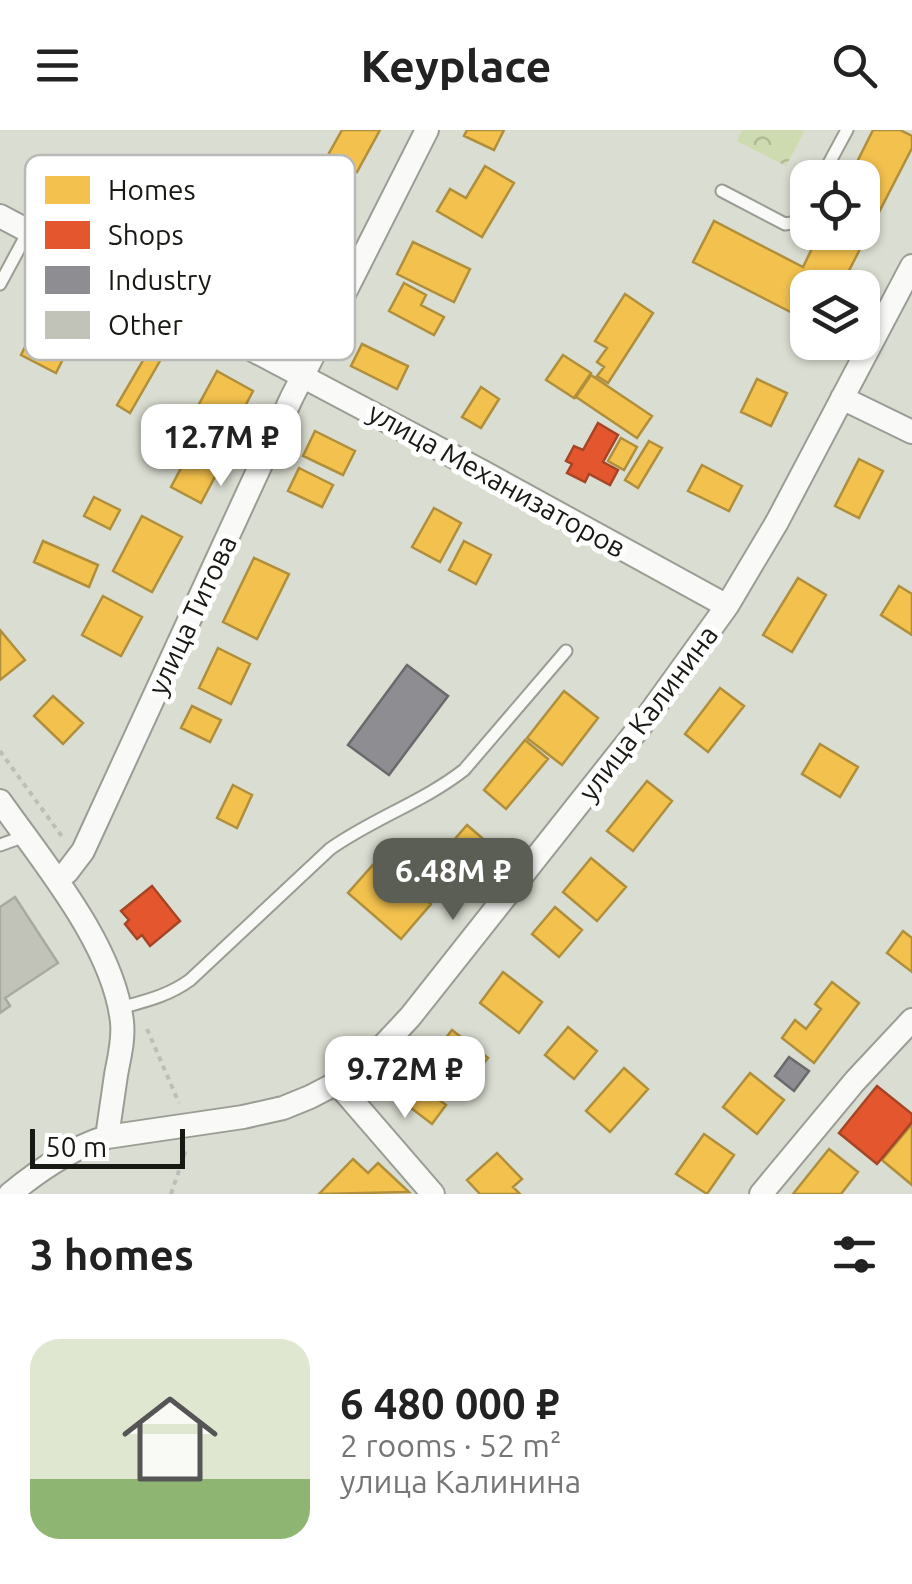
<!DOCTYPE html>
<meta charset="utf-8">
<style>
body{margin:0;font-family:Ubuntu,sans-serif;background:#f2f2f2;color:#222;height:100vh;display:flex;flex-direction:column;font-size:38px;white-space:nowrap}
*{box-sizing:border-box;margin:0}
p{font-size:32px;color:#767676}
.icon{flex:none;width:55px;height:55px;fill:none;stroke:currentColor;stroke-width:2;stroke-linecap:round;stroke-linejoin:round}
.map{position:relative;height:1064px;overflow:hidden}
.side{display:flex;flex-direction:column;background:#fff;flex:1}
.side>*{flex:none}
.controls{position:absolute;left:790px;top:30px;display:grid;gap:20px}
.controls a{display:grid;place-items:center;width:90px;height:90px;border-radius:20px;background:#fff;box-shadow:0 2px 8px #0004;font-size:50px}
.scale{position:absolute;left:30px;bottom:25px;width:155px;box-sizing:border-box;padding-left:10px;border:5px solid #171a12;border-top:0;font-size:28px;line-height:35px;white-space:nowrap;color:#171a12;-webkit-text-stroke:8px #fff;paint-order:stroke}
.price{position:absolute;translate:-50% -85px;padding:0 22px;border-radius:20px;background:#fff;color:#222;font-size:32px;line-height:65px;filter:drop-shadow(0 2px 5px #0008)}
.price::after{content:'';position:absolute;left:50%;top:60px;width:30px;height:22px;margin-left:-15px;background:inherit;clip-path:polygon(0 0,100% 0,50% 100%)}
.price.current{background:#5b5e55;color:#fff}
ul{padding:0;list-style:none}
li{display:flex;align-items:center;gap:30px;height:250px;padding:0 30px}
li+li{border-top:2px solid #e0e0e0}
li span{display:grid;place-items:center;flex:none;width:280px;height:200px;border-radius:30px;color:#555}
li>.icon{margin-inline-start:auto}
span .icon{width:120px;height:120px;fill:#fffc;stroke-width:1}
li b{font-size:42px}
h2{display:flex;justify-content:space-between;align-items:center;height:120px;padding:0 30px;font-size:42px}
header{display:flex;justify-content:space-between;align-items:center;height:130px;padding:0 30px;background:#fff;font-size:45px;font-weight:600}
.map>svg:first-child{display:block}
.park{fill:url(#park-crowns)}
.homes{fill:#f2c14e;stroke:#b08f3c;stroke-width:2.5}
.shops{fill:#e4572e;stroke:#a64526;stroke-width:2.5}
.industry{fill:#8d8d92;stroke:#6a6a6c;stroke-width:2.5}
.building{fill:#c1c3b9;stroke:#a7aaa1;stroke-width:2.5}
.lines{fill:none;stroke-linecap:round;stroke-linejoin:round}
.lane-casing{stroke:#9a9d93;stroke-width:15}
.street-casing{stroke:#9a9d93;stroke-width:26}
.path{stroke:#bcbeb9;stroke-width:4;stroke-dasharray:5 5;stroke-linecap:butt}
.lane{stroke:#f9faf8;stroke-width:11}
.street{stroke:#f9faf8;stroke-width:22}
.labels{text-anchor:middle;stroke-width:10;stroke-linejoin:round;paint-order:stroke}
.street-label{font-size:28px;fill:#171a12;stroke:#fff}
.key{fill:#fff;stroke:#b9bab8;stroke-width:2.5}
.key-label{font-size:28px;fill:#171a12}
</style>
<header><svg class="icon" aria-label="menu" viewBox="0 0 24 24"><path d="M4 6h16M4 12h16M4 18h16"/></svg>Keyplace<svg class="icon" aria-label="search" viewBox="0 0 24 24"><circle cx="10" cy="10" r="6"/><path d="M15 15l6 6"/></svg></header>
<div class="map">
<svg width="912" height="1064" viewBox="0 0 912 1064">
<defs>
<pattern id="park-crowns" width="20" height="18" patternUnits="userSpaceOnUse" patternTransform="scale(2.5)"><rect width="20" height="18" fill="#cedaaf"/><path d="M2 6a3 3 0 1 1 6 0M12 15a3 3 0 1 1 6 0" fill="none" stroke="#b0ba96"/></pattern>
</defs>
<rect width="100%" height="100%" fill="#daddd1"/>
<path class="park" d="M742 0H805L786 36 737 11Z"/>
<path class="homes" d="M342 0H380L357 42 328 25Z
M467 0H504L494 20 464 6Z
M873 0H900L912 6V18L840 158H808V191L693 132 714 91 803 137 820 102H862V48H849Z
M485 36 514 53 482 107 437 81 450 59 466 68Z
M413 112 470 139 454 172 397 144Z
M404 153 426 165 421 175 444 187 434 205 389 181Z
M625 164 653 183 608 253 597 246 604 237 597 232 607 218 595 211Z
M40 187 75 205 56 243 21 225Z
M159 203 172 210 130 283 117 275Z
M362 214 408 236 397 259 351 236Z
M563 225 591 243 574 268 546 250Z
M217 241 253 261 229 307 192 287Z
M591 245 652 286 637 308 576 267Z
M757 249 787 263 771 296 741 282Z
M481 257 499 269 481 298 462 287Z
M315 301 355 321 343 345 303 326Z
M621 308 637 317 624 340 608 331Z
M649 311 662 318 638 358 625 350Z
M188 325 218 341 201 373 171 357Z
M859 329 883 341 859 388 835 376Z
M702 335 742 356 729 381 688 361Z
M299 338 333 355 322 377 288 361Z
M94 367 120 380 110 399 84 386Z
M434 378 461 393 440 432 412 417Z
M142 386 182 407 152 462 113 441Z
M43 411 98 435 89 457 34 432Z
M464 411 491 425 476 454 449 440Z
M254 428 289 444 257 509 223 492Z
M798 448 826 465 792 522 763 505Z
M899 456 912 464V505L881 485Z
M103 466 142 487 121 526 82 505Z
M0 500 25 530 0 550Z
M218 518 250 534 231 574 199 558Z
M720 558 744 576 708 622 685 604Z
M564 561 598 588 562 635 527 608Z
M53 566 83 593 63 614 34 586Z
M192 576 221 590 210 612 181 598Z
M525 610 548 629 506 679 484 660Z
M820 614 858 637 840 667 802 644Z
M647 651 672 671 633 721 607 701Z
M233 655 252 665 237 698 217 688Z
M467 695 489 714 455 753 433 734Z
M379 728 431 774 401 809 348 763Z
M591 728 626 757 597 791 563 762Z
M555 777 582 800 559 827 532 804Z
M903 801 912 808V842L887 823Z
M503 842 542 872 519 903 480 873Z
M832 852 859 873 814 933 782 908 795 890 806 899 821 879 815 874Z
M568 897 597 921 574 949 545 925Z
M452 900 488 928 470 950 460 942 438 969 446 975 432 994 398 968Z
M624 938 648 959 610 1002 586 981Z
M750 943 784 970 757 1004 723 977Z
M912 994V1055L882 1030Z
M704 1004 734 1025 707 1064 676 1044Z
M829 1019 858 1042 841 1064H793Z
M497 1023 522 1049 513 1057 520 1064H480L467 1050Z
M353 1029 368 1043 378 1033 409 1062 319 1064Z"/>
<path class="shops" d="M598 293 618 305 603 332 618 340 610 355 589 344 585 352 567 343 572 334 566 331 574 316 583 320Z
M152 756 180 791 150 816 142 805 137 809 125 794 129 790 121 781Z
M877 956 912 984V992L877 1034 839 1003Z"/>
<path class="industry" d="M407 535 448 566 389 645 348 615Z
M789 927 809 941 794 961 775 946Z"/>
<path class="building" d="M15 767 58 833 5 868 10 876 0 883V777Z"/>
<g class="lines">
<g class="lane-casing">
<path id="lane" d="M821 48 847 0
M722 61 785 94 798 92 808 74
M0 154 29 100
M0 715 25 706
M120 878C145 871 168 866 190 850L330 719C372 689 423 672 464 640L566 521"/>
</g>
<g class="street-casing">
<path id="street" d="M0 86 483 342 727 476
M842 268 912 302
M0 671C43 732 114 816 122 892 124 910 119 928 116 945 113 966 110 986 107 1007
M57 750 67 742 83 721 291 269 427 0
M337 953 433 1064
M10 1064C39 1040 71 1018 107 1007L243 987 283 978 310 967 337 953 359 937 381 918 410 887 642 594 727 476 777 392 912 136
M761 1064 855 951 912 890"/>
</g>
<path class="path" d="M0 621 63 708
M147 899 179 973
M171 1064 187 1017"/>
<use href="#lane" class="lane"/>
<use href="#street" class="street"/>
</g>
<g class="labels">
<g class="street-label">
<text transform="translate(497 350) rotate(29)" y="10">улица Механизаторов</text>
<text transform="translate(192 485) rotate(-65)" y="10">улица Титова</text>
<text transform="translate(648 583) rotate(-53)" y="10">улица Калинина</text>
</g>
</g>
<rect x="25" y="25" width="330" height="205" rx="15" class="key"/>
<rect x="45" y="46" width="45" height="28" fill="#f2c14e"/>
<rect x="45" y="91" width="45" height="28" fill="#e4572e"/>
<rect x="45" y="136" width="45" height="28" fill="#8d8d92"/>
<rect x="45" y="181" width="45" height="28" fill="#c1c3b9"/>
<g class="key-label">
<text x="108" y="70">Homes</text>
<text x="108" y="115">Shops</text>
<text x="108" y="160">Industry</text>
<text x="108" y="205">Other</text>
</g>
</svg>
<div class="controls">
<a><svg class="icon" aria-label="locate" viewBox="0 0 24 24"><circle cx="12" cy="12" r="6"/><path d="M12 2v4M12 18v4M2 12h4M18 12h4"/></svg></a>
<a><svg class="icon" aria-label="layers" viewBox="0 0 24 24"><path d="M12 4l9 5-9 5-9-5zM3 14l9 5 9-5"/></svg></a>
</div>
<div class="scale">50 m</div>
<b class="price" style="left:221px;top:359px">12.7M ₽</b>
<b class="price current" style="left:453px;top:793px">6.48M ₽</b>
<b class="price" style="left:405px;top:991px">9.72M ₽</b>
</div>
<section class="side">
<h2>3 homes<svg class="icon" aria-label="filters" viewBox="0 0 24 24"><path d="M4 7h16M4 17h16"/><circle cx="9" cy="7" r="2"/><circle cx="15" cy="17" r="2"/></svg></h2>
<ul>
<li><span style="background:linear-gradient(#dfe7d0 70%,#8fb573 0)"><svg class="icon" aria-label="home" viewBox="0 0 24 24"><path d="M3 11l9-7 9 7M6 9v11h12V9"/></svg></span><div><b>6 480 000 ₽</b><p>2 rooms · 52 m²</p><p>улица Калинина</p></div></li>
</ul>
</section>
